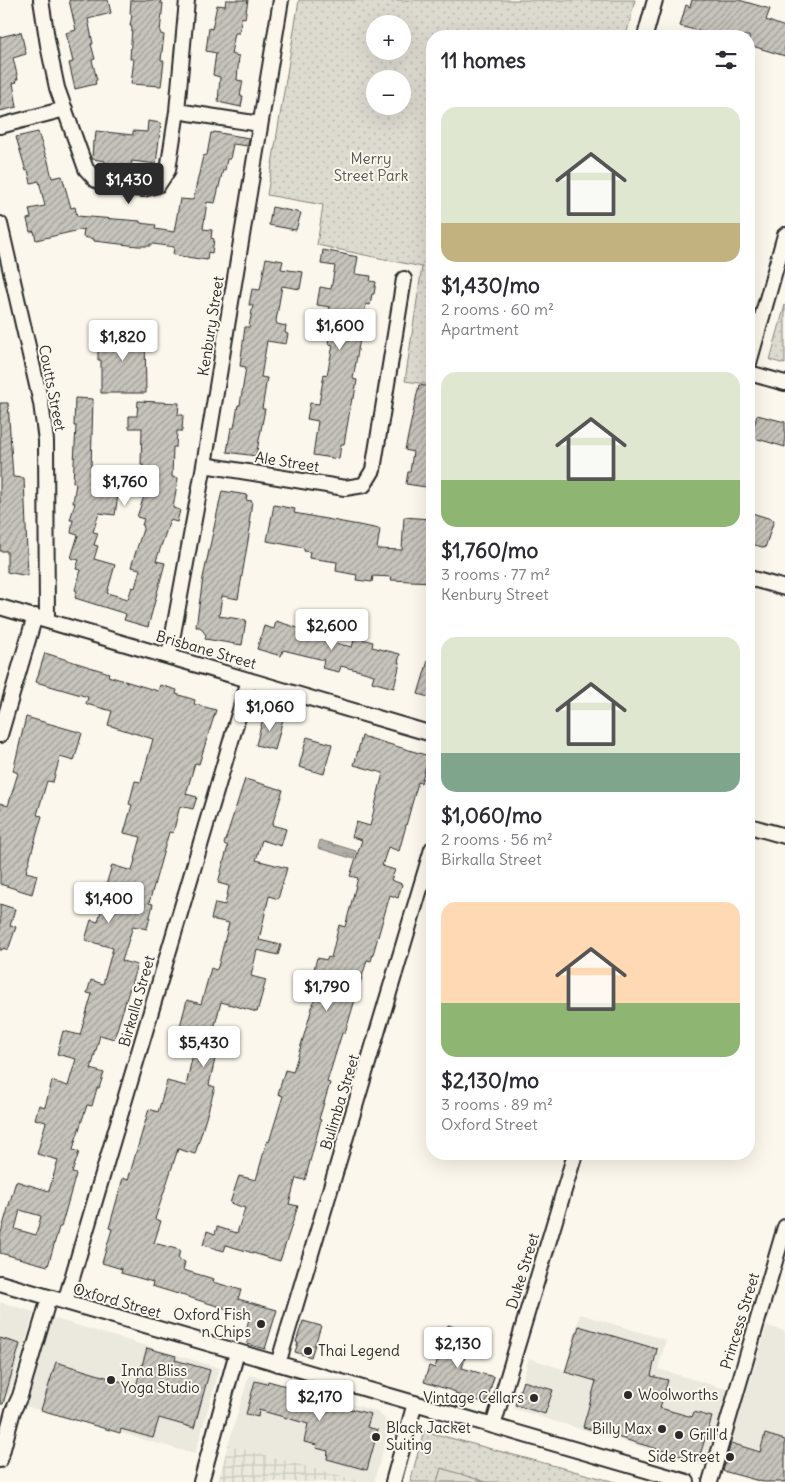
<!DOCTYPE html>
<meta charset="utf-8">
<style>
body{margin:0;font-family:Delius,sans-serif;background:#f7f7f7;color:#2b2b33;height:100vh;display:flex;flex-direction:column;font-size:19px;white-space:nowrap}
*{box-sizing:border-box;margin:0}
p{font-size:16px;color:#7c7c81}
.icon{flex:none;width:28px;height:28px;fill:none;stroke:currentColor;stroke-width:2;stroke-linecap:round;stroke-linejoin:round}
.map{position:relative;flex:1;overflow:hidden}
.side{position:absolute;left:426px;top:30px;width:329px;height:1130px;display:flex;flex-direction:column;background:#fff;border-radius:20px;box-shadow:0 5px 20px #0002}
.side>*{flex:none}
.fabs{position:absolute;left:366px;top:15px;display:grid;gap:10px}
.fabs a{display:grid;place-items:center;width:45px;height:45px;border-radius:50%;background:#fff;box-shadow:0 5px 20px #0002;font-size:25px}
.price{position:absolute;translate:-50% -42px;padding:0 11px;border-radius:5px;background:#fff;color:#222;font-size:16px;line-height:32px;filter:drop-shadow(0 1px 2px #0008)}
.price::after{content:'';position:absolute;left:50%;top:30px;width:15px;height:11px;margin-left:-8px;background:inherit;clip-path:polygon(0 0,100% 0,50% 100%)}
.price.current{background:#2b2b2b;color:#fff}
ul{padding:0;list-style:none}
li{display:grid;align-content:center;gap:10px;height:265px;padding:0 15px}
li span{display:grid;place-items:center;height:155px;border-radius:15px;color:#555}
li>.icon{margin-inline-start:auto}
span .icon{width:90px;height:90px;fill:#fffc;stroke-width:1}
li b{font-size:21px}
h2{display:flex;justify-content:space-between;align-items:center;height:60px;padding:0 15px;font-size:21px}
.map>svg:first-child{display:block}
.built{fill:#ebe8de}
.industrial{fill:url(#industrial-grid)}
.park{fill:url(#park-dots);stroke:#84827e;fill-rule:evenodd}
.pitch{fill:#dddad0;stroke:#84827e}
.water{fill:url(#water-ripples);stroke:#7b7a75}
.building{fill:url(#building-hatch);stroke:#2b2b2b;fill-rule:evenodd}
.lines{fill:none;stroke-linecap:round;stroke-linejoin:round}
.minor-casing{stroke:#2b2b2b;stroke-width:18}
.minor{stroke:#fbf7ec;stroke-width:14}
.poi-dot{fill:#2b2b2b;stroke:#fbf7ec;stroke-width:2}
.labels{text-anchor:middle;stroke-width:4;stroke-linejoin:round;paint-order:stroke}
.park-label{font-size:15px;fill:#585754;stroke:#fbf7ec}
.street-label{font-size:15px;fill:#2b2b2b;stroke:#fbf7ec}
.poi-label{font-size:15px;fill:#2b2b2b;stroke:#fbf7ec;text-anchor:start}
</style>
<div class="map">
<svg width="785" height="1482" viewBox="0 0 785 1482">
<defs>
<pattern id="industrial-grid" width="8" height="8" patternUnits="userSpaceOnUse" patternTransform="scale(1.25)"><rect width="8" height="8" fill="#ebe8de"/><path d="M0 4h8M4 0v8" fill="none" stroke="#cac7bf"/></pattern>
<pattern id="park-dots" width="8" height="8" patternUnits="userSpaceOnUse" patternTransform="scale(1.25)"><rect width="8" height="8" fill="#dddad0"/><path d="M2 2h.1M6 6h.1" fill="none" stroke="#bebbb3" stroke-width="1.8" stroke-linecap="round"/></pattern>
<pattern id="water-ripples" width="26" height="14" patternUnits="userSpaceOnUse" patternTransform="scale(1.25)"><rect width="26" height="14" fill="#b1afa7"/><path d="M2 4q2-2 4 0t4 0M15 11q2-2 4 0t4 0" fill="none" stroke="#908f88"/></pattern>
<pattern id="building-hatch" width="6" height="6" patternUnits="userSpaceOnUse" patternTransform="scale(1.25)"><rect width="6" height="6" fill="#c7c4bc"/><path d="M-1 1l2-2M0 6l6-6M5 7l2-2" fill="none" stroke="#a29f99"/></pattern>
</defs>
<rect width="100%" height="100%" fill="#fbf7ec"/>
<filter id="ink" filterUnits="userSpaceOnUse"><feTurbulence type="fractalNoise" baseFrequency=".02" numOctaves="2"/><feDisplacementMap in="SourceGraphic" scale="10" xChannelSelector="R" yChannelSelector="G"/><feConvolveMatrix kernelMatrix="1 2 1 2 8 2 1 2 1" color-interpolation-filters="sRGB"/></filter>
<g filter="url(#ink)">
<path class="built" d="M0 1302 34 1312 9 1396 0 1394Z
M580 1314 666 1340 658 1369 746 1395 767 1326 785 1331V1482H759L514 1409 529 1358 565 1370Z
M49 1317 220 1368 195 1454 25 1406Z
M249 1375 376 1411 384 1418 388 1425V1432L374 1482H364L228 1445Z"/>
<path class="industrial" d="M228 1445 364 1482H218Z"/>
<path class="park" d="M299 0H635L626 36H432V385L405 381 422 267 317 245 323 205 267 195ZM375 24H402V51H375ZM375 79H402V106H375Z
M785 305V364L770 360Z
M424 1431 615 1482H410Z"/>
<path class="pitch" d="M441 1468 486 1482H437Z"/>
<path class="water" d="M320 840 356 851 354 859 318 848Z"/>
<path class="building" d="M69 0H108L111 13 88 19 93 44H91L95 59 92 60 97 80 95 81 96 84 75 89 69 63 73 62 66 33 76 30Z
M131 0H161L160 3H163L160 32 161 34 164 35 161 60 164 61 161 86 131 84 134 59H130L132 27 130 26 132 15 130 14Z
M226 0H248L245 18 242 17 239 33H235L231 54 239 56 237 80 243 81 240 96H243L241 107 218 102 220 77 213 75 216 53 206 51 209 28 212 29 217 5 225 6Z
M692 0H739L770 9 766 20 785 27V56L749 45V36H716L680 26 686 5 690 7Z
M21 32 26 54 13 58 18 79H16L17 82 13 83 17 107 0 111V37Z
M148 121 161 123 156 164 132 161 131 167H124L105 164V161L92 159 93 141 95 142 96 131 133 135V131L147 132Z
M38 132 46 157H47L52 178 62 176 71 208 75 207 77 216 140 221V223L156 225 155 229 174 232 180 199 193 200 203 156 207 155 211 133H214V132L249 138 248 146 233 144 230 159H227L225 170H223L215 203 207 202 203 229 212 230 211 238 214 239 212 253 208 252 207 260 173 255 174 247 153 244H150V246H138L94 241V239L83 237 84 229 36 240 34 231 30 232 27 219 31 218 29 209 45 206 39 181 31 183 28 170 26 171 16 137Z
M272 207 301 213 296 230 269 225Z
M323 250 358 257 355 274 371 276 370 281 376 282 374 294H372L370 305 366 304 353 379 357 380 354 398H352L344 444H341L339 459 313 455 318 421 307 419 310 403 319 404 324 374 327 375 333 345 328 344 331 326 327 325 330 307 317 305 320 287 331 289 335 266 321 264Z
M266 258 283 261 281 269 303 272 300 289 282 286 276 321 277 324 286 326 285 333 288 334 286 344 267 341 261 377 267 378 262 409H265L256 456 227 452 231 428H234L238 405H240L246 367 240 366 245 327H249L253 305H249L252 289 260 290Z
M103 332 145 333 146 393H101V360H98V335H103Z
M419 385 432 387V428L430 440H432V474H428L426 487 406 484 408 472H410L413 452 405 450Z
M75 398 93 399 91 469 117 470 116 495H118L115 515 99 513 93 532 98 533 94 545 98 546 94 559 115 565 107 593 128 599 132 587 135 588 140 569 131 567 144 526 142 525 144 519 137 517 144 496H139L143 475V465H141L142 428H129V416H137L138 401 179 403 178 415H183L182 431H177L176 447H173L172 477 178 478 173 508 180 510 177 522 170 520 156 561 165 563 148 627 124 620 126 614 75 598 77 591 75 590 81 570 76 569 79 560 71 558 78 535 71 533 73 520H70L75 503H73L76 483 73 482 76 426H74Z
M0 403H8L13 477 24 478 28 576 7 572V551H0Z
M757 415 785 422V447L751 437Z
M222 491 247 495 246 500 252 501 249 523H251L238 599 222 596 219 616 246 620 242 645 205 639 206 635 200 627H196L203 578Z
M274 505 295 509 294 513 380 529 377 549 402 550 404 517 430 519 429 531H432V582L391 580 392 577 373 576 372 582 356 580 357 575 336 571 337 562 309 558 310 552 304 551V548L267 541Z
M749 512 774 520 765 548 749 543Z
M304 618 326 623 322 640 352 647 355 637 373 642 372 647 400 654 398 663H400L394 688 372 682 374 675 364 672 341 666 339 672 322 668 324 660 283 650 281 656 257 649 264 626 274 629 276 621 301 629Z
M45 653 109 673 108 676 158 691 160 685 177 690 176 694 195 700 194 704 216 710 199 764 195 763 186 794 197 797 193 809 180 806 173 833 169 832 149 903 153 904 147 929 133 926 122 961 137 965 114 1039 100 1035 91 1069 104 1073 99 1088H97L92 1106 87 1105 75 1142 73 1150 79 1152 72 1173 76 1174 61 1227H59L48 1266 0 1253V1236L16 1181 49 1191 58 1160 37 1154 46 1122 35 1119 39 1105 45 1107 52 1081 68 1086 76 1059 57 1054 63 1031 80 1035 92 994 87 993 91 980 103 984 113 948 85 940 91 920 98 922 103 903 99 901 101 891 104 892 112 865 132 871 141 837 124 833 132 805 129 804 135 781 141 782 153 739 108 725 112 711 86 704 88 697 36 682ZM20 1210 41 1216 36 1235 15 1229Z
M430 654 432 655V698L418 694Z
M264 714 283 719 275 750 256 745Z
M26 717 82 733 74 761 60 757 53 782 47 781 37 815 42 816 26 872 37 875 32 894 0 884V803L8 806 18 773 13 771Z
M362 736 429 756 421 783 418 782 399 851 388 847 382 866 395 870 391 880 402 884 398 898 390 895 371 961 367 960 345 1033H342L327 1082 330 1083 319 1119 321 1120 305 1180 296 1178 289 1204 298 1206 280 1261 226 1245 224 1251 203 1245 207 1231 215 1234 217 1227 237 1233 245 1208 230 1203 239 1176 256 1180 267 1141 269 1142 283 1096 278 1094 285 1070 293 1072 308 1022 320 979 312 977 317 958 327 960 328 957 331 958 339 925 345 927 358 878 350 876 362 840 352 837 356 822 370 826 383 773 354 765Z
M307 737 332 744 324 774 299 767Z
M245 779 283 790 272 825 286 829 281 846 262 840 256 860 287 868 278 899 269 896 259 940 281 945 278 955 257 950 251 976 266 980 257 1012 221 1002 210 1044 218 1046 209 1085 215 1087 206 1118 195 1154 178 1149 155 1219 161 1221 154 1243 180 1250 178 1259 185 1262 183 1270 214 1279 213 1282 241 1290 238 1299 277 1310 265 1349 247 1344 250 1334 245 1333 250 1316 152 1286 153 1282 121 1273 122 1269 102 1263 112 1229 109 1228 123 1178 128 1180 149 1109 158 1112 167 1081 186 1086 197 1035 179 1030 187 1000 201 1004 211 968 216 970 218 967 229 923 211 919 215 903 225 905 229 886 218 883 228 846 224 844Z
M0 904 15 909 10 926 16 927 8 950 3 948 2 950H0Z
M303 1321 321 1326 311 1357 295 1352 298 1343 296 1342Z
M448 1325 472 1333 462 1368 494 1377 486 1403 455 1394 456 1392 424 1382 429 1366 435 1368Z
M579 1326 657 1349 651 1376 668 1380 660 1408 692 1417 694 1412 712 1417 698 1461 583 1427 596 1381 565 1372Z
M0 1338 20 1344 3 1404H0Z
M147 1348 176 1356 175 1360 210 1370 194 1428 159 1418 153 1438 121 1429 120 1433 41 1410 56 1362 136 1386Z
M255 1381 267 1384 268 1381 315 1394 314 1396 343 1404 342 1407 371 1414 367 1427 378 1430 367 1470 327 1459 328 1451 316 1448 317 1445 304 1442 308 1424 259 1410 258 1417 246 1414Z
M523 1381 553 1390 545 1414 515 1405Z
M765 1434 785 1440V1482H763L723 1471 731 1443 760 1452Z"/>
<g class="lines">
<g class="minor-casing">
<path id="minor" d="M41 0 48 45 57 88 86 169 96 180 109 185 143 189 158 185 168 170 177 111 187 0
M645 36 655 0
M177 111 260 124
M0 126 65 109
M0 224 41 403 46 441 47 620
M749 363 785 235
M749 373 785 383
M204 465 345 488 364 485 373 470 404 279
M749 578 785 588
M0 607 432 734
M169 656 204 465 281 0
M0 735 35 616
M749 826 785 836
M0 1283 687 1482
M65 1302 249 680
M278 1364 432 849
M493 1426 575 1154
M0 1460 13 1411 20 1396 49 1298
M201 1482 237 1352
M393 1482 415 1403
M710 1482 785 1227"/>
</g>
<use href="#minor" class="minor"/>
</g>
</g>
<g class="poi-dot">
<circle cx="261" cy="1324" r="5"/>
<circle cx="308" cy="1351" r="5"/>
<circle cx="111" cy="1380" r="5"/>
<circle cx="628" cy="1395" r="5"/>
<circle cx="534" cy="1398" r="5"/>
<circle cx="662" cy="1429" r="5"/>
<circle cx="679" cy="1435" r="5"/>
<circle cx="376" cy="1437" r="5"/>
<circle cx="730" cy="1457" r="5"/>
</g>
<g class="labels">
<g class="park-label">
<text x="371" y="164">Merry<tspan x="371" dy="17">Street Park</tspan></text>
</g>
<g class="street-label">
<text transform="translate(211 326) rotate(-81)" y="5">Kenbury Street</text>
<text transform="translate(52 388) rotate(79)" y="5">Coutts Street</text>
<text transform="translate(287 462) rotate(9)" y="5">Ale Street</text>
<text transform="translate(206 650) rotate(16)" y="5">Brisbane Street</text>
<text transform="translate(137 1001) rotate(-74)" y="5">Birkalla Street</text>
<text transform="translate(340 1102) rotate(-73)" y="5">Bulimba Street</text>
<text transform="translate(523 1271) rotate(-73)" y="5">Duke Street</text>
<text transform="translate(117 1301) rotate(16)" y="5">Oxford Street</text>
<text transform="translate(740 1321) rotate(-73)" y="5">Princess Street</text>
</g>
<g class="poi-label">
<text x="251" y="1320" text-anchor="end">Oxford Fish<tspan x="251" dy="17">n Chips</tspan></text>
<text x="318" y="1356">Thai Legend</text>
<text x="121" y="1376">Inna Bliss<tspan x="121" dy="17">Yoga Studio</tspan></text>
<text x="638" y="1400">Woolworths</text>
<text x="524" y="1403" text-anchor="end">Vintage Cellars</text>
<text x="386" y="1433">Black Jacket<tspan x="386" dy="17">Suiting</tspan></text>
<text x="652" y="1434" text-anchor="end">Billy Max</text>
<text x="689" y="1440">Grill'd</text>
<text x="720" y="1462" text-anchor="end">Side Street</text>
</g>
</g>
</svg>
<div class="fabs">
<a>+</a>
<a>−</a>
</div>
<b class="price current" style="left:129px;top:205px">$1,430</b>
<b class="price" style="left:340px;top:351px">$1,600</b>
<b class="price" style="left:123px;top:362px">$1,820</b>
<b class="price" style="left:125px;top:507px">$1,760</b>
<b class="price" style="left:332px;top:651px">$2,600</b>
<b class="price" style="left:270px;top:732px">$1,060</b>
<b class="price" style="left:109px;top:924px">$1,400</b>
<b class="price" style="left:327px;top:1012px">$1,790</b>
<b class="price" style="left:204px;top:1068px">$5,430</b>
<b class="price" style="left:458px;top:1369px">$2,130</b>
<b class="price" style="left:320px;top:1422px">$2,170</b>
<section class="side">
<h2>11 homes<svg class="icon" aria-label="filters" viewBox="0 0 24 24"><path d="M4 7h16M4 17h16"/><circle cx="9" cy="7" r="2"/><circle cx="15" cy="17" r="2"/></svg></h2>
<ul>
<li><span style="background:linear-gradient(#dfe7d0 75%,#c2b280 0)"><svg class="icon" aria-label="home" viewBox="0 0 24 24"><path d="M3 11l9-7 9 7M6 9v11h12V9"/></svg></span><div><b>$1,430/mo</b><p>2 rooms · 60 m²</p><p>Apartment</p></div></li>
<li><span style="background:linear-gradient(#dfe7d0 70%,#8fb573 0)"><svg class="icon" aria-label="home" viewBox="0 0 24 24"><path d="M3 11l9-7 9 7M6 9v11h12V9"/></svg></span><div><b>$1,760/mo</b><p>3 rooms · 77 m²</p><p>Kenbury Street</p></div></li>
<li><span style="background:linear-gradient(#dfe7d0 75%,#7fa58c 0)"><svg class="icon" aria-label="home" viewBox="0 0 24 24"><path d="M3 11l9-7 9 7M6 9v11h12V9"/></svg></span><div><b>$1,060/mo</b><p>2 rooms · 56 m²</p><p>Birkalla Street</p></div></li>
<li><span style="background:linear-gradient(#ffd9b3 65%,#8fb573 0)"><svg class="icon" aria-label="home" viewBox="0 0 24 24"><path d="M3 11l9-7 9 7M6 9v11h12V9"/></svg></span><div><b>$2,130/mo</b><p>3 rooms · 89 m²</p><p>Oxford Street</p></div></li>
</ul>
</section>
</div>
